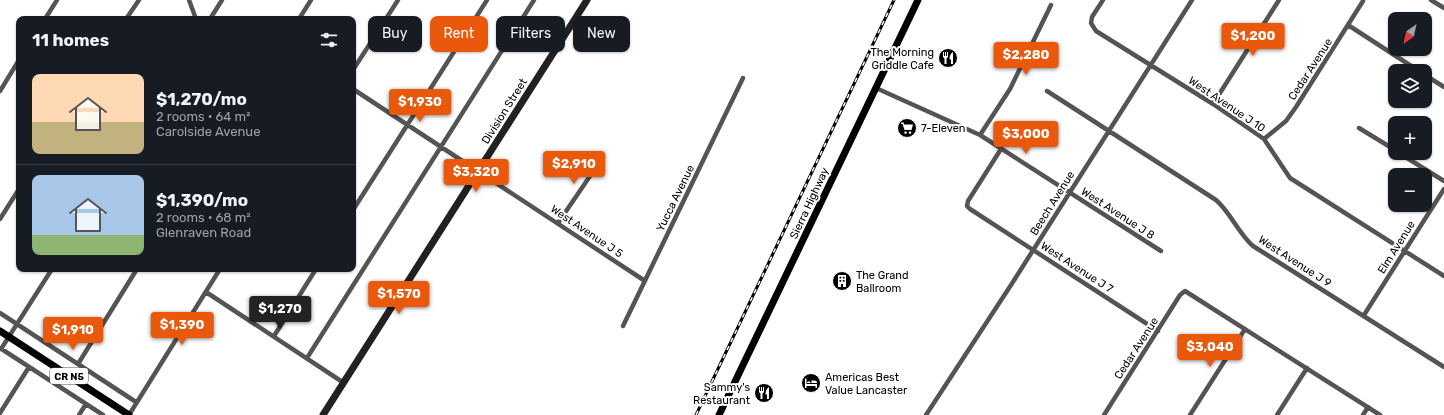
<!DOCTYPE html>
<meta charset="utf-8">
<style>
body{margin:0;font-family:Rubik,sans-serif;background:#242831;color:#f1f3f6;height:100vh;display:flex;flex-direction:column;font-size:15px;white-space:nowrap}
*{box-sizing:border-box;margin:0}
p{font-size:13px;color:#9ea1a6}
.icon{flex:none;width:22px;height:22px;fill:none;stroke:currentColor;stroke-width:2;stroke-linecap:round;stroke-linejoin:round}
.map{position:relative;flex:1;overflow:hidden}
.panel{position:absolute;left:16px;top:16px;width:340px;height:256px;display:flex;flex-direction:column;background:#171b24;border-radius:8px;box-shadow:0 1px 3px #0004}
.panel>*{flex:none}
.hud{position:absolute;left:368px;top:16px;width:380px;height:36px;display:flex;gap:8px}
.needle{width:26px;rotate:213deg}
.tools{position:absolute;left:1388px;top:12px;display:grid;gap:8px}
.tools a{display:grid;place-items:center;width:44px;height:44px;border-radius:8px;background:#171b24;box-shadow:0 1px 3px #0004;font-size:20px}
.price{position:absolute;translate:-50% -34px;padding:0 9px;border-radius:4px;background:#ea580c;color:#fff;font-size:13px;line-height:26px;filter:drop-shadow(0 1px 2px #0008)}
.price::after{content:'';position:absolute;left:50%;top:24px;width:12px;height:9px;margin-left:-6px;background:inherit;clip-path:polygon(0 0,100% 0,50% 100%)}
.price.selected{background:#222;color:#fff}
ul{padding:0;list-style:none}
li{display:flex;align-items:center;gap:12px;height:100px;padding:0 16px}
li+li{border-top:1px solid #363941}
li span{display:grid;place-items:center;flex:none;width:112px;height:80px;border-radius:8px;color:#555}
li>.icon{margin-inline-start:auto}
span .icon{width:48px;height:48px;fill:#fffc;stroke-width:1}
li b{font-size:17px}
h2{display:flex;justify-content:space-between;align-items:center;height:48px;padding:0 16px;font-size:17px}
.pill{padding:0 14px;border-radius:8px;background:#171b24;box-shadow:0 1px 3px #0004;font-size:14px;line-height:36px}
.pill.selected{background:#ea580c;color:#fff}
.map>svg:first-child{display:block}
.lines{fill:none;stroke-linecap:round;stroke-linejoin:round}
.street{stroke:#545454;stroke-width:4.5}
.secondary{stroke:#212121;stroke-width:7}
.primary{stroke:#000;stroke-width:7}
.rail-casing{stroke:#000;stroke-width:3}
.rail{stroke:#fff;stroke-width:1.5;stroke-dasharray:4.5;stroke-linecap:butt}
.labels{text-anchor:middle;stroke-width:4;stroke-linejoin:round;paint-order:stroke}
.shield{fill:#fff;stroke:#4c4c4c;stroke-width:1}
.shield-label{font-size:10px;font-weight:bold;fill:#000}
.poi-label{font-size:11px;fill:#000;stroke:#fff;text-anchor:start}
.street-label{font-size:11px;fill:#000;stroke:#fff}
</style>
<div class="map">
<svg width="1444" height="415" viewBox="0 0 1444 415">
<rect width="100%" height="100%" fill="#fff"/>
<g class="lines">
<path class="street" d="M189 0 196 19
M1103 0 1092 17 1091 23 1096 31 1213 104 1264 139 1290 178 1444 276
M1431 0 1444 8
M45 19 57 0
M126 19 139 0
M210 19 222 0
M299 19 311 0
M1348 25 1419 71
M353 70 398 0
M1425 75 1444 87
M876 88 980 135 1161 251
M353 89 645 281
M0 91 19 60
M1047 91 1216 200C1231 213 1238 233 1253 246L1444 367
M1213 104 1279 0
M1359 128 1395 150
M980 135 1010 89 1051 5
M1264 139 1286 121 1296 107 1363 1
M1001 149 968 201 967 206 970 209 1158 331
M1399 153 1444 181
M353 210 487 0
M0 219 19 189
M558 223 603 157
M206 292 344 383
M0 313 136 402
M1364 315 1444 189
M623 326 743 78
M274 336 316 269
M0 348 103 415
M1 349 52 269
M307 358 534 0
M78 364 137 269
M0 413 29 367
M79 415 86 404
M129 415 220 269
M926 415 1011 285 1192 0
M1104 415 1180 295 1185 291 1380 415
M1190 415 1245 329
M1277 415 1307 368
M1363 415 1368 407"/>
<path class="secondary" d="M323 415 587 0"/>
<path class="primary" d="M0 331 129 415
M719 415 918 0"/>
<g class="rail-casing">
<path id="rail" d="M696 415 894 0"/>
</g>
<use href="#rail" class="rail"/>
</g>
<defs>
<g id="restaurant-disc" transform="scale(1)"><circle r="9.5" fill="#000" stroke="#fff"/><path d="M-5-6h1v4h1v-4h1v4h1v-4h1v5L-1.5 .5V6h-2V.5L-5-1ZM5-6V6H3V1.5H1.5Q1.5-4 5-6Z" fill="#fff"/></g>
<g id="supermarket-disc" transform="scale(1)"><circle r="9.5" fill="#000" stroke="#fff"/><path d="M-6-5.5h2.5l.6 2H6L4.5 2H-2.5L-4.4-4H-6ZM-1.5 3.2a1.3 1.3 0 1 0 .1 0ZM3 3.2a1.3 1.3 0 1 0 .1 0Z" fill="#fff"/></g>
<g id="building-disc" transform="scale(1)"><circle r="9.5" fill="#000" stroke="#fff"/><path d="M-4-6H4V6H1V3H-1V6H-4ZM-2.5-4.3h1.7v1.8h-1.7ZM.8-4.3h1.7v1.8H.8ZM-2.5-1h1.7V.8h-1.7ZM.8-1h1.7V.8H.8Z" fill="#fff"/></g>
<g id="hotel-disc" transform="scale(1)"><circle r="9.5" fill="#000" stroke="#fff"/><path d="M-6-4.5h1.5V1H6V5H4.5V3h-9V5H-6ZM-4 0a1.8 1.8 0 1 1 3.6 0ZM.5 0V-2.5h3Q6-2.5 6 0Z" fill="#fff"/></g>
</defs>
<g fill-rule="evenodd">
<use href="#restaurant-disc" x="948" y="58"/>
<use href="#supermarket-disc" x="907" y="128"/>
<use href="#building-disc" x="842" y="281"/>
<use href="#hotel-disc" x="811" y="383"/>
<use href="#restaurant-disc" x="764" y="393"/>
</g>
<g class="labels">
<rect class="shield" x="50" y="368" width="38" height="16" rx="3"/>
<g class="shield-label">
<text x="69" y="380">CR N5</text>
</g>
<g class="poi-label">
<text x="934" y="56" text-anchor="end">The Morning<tspan x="934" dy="13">Griddle Cafe</tspan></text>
<text x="921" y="132">7-Eleven</text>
<text x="856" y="279">The Grand<tspan x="856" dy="13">Ballroom</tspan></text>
<text x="825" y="381">Americas Best<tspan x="825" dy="13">Value Lancaster</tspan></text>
<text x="750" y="391" text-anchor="end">Sammy's<tspan x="750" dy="13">Restaurant</tspan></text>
</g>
<g class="street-label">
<text transform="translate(1310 69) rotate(-57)" y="4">Cedar Avenue</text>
<text transform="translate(1227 104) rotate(34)" y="4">West Avenue J 10</text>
<text transform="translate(504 111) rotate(-58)" y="4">Division Street</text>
<text transform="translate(675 198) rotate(-64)" y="4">Yucca Avenue</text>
<text transform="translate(809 203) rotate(-65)" y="4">Sierra Highway</text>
<text transform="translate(1052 203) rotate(-58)" y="4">Beech Avenue</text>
<text transform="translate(1118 213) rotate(33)" y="4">West Avenue J 8</text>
<text transform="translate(587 231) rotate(34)" y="4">West Avenue J 5</text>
<text transform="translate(1396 247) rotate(-58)" y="4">Elm Avenue</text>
<text transform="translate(1295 261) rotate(33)" y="4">West Avenue J 9</text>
<text transform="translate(1077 267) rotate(33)" y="4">West Avenue J 7</text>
<text transform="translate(1136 348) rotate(-57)" y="4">Cedar Avenue</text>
</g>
</g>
</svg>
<div class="tools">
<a><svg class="needle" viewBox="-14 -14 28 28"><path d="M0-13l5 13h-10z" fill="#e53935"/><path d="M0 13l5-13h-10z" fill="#9ea1a6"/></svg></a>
<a><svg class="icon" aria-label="layers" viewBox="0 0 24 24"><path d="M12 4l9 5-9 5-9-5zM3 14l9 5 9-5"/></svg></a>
<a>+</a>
<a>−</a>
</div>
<b class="price" style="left:1253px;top:57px">$1,200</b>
<b class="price" style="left:1026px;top:76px">$2,280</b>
<b class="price" style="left:420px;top:123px">$1,930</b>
<b class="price" style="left:1026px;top:155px">$3,000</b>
<b class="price" style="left:574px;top:185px">$2,910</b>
<b class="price" style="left:476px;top:193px">$3,320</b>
<b class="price" style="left:399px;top:315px">$1,570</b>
<b class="price selected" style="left:280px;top:330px">$1,270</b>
<b class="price" style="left:182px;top:346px">$1,390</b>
<b class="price" style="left:73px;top:351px">$1,910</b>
<b class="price" style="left:1210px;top:368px">$3,040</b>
<div class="hud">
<a class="pill">Buy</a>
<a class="pill selected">Rent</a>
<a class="pill">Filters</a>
<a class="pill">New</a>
</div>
<section class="panel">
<h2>11 homes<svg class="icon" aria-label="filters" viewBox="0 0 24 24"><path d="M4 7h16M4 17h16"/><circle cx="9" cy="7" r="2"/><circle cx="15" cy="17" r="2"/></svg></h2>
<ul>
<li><span style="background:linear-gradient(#ffd9b3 60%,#c2b280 0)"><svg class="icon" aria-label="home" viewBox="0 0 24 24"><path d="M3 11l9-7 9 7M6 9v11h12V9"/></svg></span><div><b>$1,270/mo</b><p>2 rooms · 64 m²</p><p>Carolside Avenue</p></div></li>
<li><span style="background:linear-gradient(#a9c7e8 75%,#8fb573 0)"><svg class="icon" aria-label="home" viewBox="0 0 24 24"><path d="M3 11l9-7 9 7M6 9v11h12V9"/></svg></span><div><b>$1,390/mo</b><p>2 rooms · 68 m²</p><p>Glenraven Road</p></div></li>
</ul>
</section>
</div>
